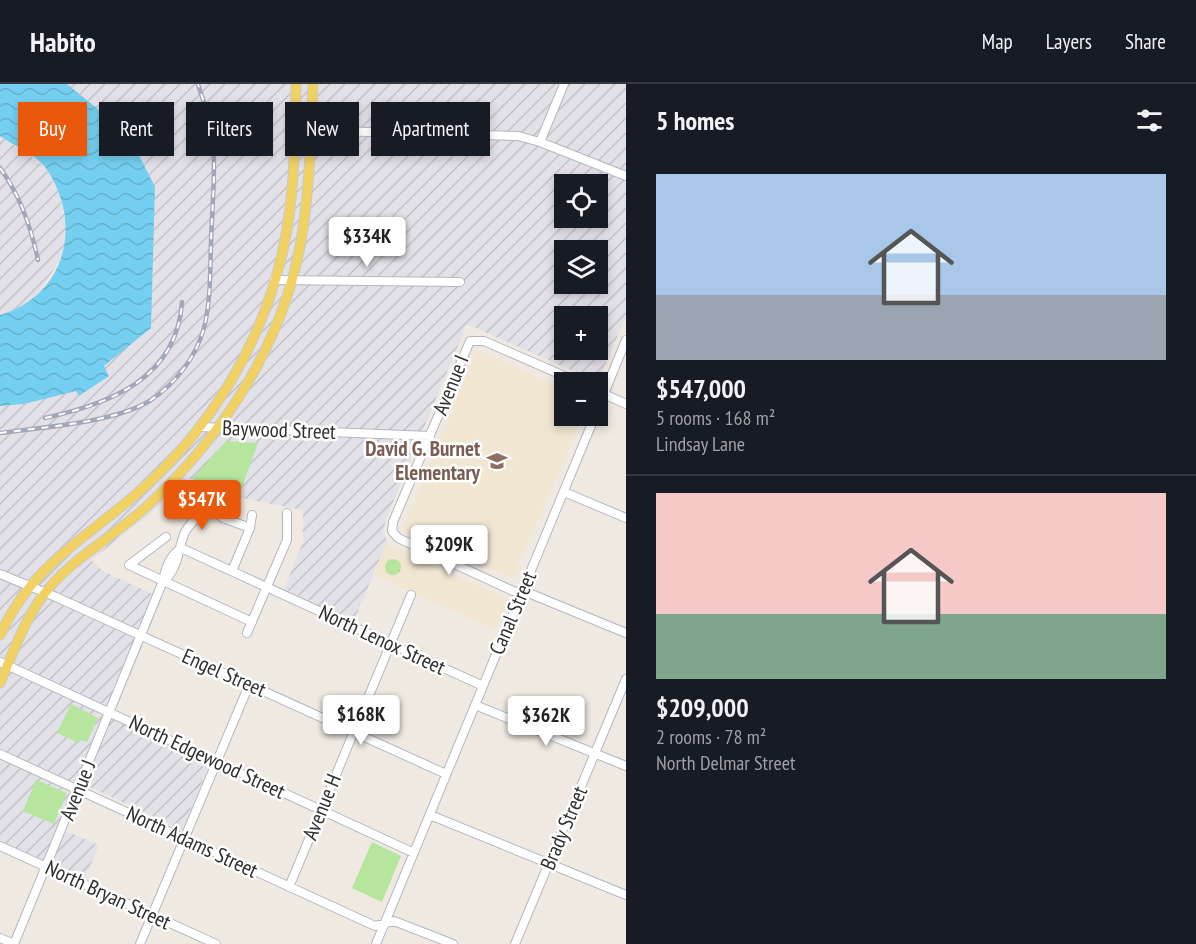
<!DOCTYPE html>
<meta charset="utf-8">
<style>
body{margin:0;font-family:"PT Sans Narrow",sans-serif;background:#20242c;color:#f1f3f6;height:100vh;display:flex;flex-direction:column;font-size:22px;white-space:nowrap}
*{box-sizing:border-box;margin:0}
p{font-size:20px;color:#9ea1a6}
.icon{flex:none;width:33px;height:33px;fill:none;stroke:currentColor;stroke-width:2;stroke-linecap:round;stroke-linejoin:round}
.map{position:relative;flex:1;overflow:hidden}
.panel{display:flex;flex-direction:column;background:#171b24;width:570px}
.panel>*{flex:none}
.banner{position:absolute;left:18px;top:18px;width:518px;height:54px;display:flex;gap:12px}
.fabs{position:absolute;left:554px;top:90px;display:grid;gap:12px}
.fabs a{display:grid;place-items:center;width:54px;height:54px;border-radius:0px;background:#171b24;box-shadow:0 3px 9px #0003;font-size:30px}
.price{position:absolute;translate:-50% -51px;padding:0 14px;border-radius:6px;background:#fff;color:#222;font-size:20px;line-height:39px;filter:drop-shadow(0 2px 3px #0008)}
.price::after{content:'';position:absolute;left:50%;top:36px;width:18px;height:14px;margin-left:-9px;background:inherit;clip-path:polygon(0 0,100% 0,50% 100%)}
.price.on{background:#ea580c;color:#fff}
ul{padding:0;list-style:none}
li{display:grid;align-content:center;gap:12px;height:318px;padding:0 30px}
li+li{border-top:2px solid #363941}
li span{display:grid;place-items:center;height:186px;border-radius:0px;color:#555}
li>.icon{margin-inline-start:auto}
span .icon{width:108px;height:108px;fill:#fffc;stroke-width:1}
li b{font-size:26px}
h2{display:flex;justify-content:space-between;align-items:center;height:72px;padding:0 30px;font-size:26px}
.pill{padding:0 21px;border-radius:0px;background:#171b24;box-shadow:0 3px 9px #0003;font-size:21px;line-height:54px}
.pill.on{background:#ea580c;color:#fff}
header{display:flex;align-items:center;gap:36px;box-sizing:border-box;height:84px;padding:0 30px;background:#171b24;border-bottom:2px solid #363941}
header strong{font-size:28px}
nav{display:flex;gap:33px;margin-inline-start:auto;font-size:21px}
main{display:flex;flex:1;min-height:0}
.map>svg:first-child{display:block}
.industrial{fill:url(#industrial-furrows);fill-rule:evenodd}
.education{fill:#f0e6d1}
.grass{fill:#b6e59e}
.park{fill:url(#park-tufts)}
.water{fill:url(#water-waves)}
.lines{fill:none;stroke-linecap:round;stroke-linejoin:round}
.minor-casing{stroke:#b4b7c1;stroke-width:10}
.major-casing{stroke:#c9c9c9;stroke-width:11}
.minor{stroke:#fff;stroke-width:8}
.major{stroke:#f2d163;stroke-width:9}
.rail-casing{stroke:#a3a6b8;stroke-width:4.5}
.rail{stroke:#fff;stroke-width:2;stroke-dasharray:7;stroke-linecap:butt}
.labels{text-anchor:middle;stroke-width:5;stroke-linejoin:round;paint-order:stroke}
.street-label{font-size:21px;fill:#2e2e2e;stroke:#fff}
.education-label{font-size:21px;font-weight:bold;fill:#785e54;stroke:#fff;text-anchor:end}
</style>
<header>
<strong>Habito</strong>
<nav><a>Map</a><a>Layers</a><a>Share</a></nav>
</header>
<main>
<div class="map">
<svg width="626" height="860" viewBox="0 0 626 860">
<defs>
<pattern id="industrial-furrows" width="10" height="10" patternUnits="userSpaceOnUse" patternTransform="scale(1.5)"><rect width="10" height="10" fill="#e3e1e8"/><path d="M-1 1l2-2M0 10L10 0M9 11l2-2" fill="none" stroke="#c3c1c7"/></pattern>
<pattern id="park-tufts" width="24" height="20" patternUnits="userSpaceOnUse" patternTransform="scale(1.5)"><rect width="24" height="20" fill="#b6e59e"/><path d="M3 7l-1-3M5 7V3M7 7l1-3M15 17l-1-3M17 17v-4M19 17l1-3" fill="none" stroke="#9dc588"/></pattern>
<pattern id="water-waves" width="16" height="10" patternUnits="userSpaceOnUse" patternTransform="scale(1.5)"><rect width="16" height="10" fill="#75cff0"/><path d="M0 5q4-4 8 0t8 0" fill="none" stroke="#66b2ce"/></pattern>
</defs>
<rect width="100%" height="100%" fill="#efe9e1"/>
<path class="industrial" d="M67 0H626V232L598 298 467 240 386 435 383 449 387 457 354 537 284 505 303 458V426L226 411 227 404 187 394 149 431 91 476 104 488 162 514 112 635 210 679 182 746 84 700 64 746 99 761 84 796 0 757V322L24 320 76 307 79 312 109 292 104 283 155 103 122 37 115 29 99 26ZM564 100H597V134H564ZM564 166H597V200H564ZM564 232H597V266H564Z
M0 52 44 81 60 111 67 148 64 170 39 208 20 225 0 231Z"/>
<path class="education" d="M477 266 564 306V332H583L512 495 402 446Z
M386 460 508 516 495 546 374 491Z"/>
<path class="grass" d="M226 357 258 359 238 414 226 411 227 404 192 395Z
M71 620 98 634 87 658 81 656 79 659 57 649Z
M36 696 67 709 54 740 23 727Z
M372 758 401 772 382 818 352 804Z"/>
<path class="park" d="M385 483a8 8 0 1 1 16 0a8 8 0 1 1-16 0Z"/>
<path class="water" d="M0 0H67L99 26 115 29 122 37 155 103 151 244 104 282 109 292 79 312 76 307 24 320 0 322V231C67 211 84 138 45 83 36 71 13 61 0 52Z"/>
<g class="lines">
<g class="minor-casing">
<path id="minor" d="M295 46 518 52 540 58 626 92
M540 58 564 0
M274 196 460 198
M578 298 484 257H470L393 438 392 447 398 454 513 507 531 510 626 549
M597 307 626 320
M597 327 626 256
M201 343 430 352
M564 408 626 434
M166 453 129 481 252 538
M181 464 483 602
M232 487 250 444 252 431
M0 490 56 513 446 690
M164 497C180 482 177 466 185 448 190 438 201 430 209 423L223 434 250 444
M247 549 287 456V429
M0 578 414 769
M475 621 626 682
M0 670 375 842 394 837 453 860
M430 731 626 811
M0 762 216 860
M289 803 411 511
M0 854 14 860
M14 860 163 497C166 483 169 473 181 464
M140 860 249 601
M376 860 595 332
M515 860 626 595"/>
</g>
<g class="major-casing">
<path id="major" d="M0 551C32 482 78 460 134 412 213 345 270 248 287 145 295 97 295 48 296 0
M0 599C13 569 24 536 45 509 71 475 113 453 145 424 225 351 287 254 303 145 310 97 311 48 313 0"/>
</g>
<use href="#minor" class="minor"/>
<use href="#major" class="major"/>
<g class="rail-casing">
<path id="rail" d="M0 84C20 111 31 143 38 176
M45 334C109 320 177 295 182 218
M0 349C43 343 115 339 151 316 176 299 196 273 204 244 211 216 210 186 211 158 212 123 216 87 213 53 211 35 203 17 198 0"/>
</g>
<use href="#rail" class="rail"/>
</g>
<defs>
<g id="school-bare" transform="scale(1.62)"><path d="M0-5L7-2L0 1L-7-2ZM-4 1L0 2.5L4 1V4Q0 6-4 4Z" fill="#8d6e63" stroke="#fff" stroke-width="2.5" paint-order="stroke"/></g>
</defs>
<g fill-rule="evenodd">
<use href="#school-bare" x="497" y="377"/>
</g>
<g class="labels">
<g class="street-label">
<text transform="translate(451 301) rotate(-68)" y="7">Avenue I</text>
<text transform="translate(279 346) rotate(2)" y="7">Baywood Street</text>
<text transform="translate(513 529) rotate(-67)" y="7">Canal Street</text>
<text transform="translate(382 556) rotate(25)" y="7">North Lenox Street</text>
<text transform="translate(224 589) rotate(24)" y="7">Engel Street</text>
<text transform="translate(207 673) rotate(25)" y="7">North Edgewood Street</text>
<text transform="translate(78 706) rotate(-68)" y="7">Avenue J</text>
<text transform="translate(322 723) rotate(-68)" y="7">Avenue H</text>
<text transform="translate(564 744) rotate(-67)" y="7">Brady Street</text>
<text transform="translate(192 758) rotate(25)" y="7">North Adams Street</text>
<text transform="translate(108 811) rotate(25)" y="7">North Bryan Street</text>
</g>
<g class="education-label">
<text x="480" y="372">David G. Burnet<tspan x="480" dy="24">Elementary</tspan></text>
</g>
</g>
</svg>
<div class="fabs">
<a><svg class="icon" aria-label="locate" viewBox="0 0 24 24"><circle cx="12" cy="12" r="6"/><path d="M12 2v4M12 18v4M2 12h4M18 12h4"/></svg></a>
<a><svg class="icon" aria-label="layers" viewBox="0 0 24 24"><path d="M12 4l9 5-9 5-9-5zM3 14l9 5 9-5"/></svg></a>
<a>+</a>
<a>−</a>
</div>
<b class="price" style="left:367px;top:184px">$334K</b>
<b class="price on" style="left:202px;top:447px">$547K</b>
<b class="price" style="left:449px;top:492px">$209K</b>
<b class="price" style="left:361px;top:662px">$168K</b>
<b class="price" style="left:546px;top:663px">$362K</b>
<div class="banner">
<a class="pill on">Buy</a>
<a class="pill">Rent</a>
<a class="pill">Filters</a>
<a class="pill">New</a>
<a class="pill">Apartment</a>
</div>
</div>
<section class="panel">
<h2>5 homes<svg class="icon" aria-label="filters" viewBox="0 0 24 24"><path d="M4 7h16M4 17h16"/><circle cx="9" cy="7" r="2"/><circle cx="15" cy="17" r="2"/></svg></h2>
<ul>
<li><span style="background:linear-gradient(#a9c7e8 65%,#9aa5b1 0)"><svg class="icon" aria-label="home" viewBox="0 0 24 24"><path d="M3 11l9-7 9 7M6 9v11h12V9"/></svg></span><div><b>$547,000</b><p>5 rooms · 168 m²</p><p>Lindsay Lane</p></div></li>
<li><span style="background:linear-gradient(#f6c9c9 65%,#7fa58c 0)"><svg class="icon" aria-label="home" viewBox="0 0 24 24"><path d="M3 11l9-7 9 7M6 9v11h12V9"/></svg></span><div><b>$209,000</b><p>2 rooms · 78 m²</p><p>North Delmar Street</p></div></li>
</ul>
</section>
</main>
